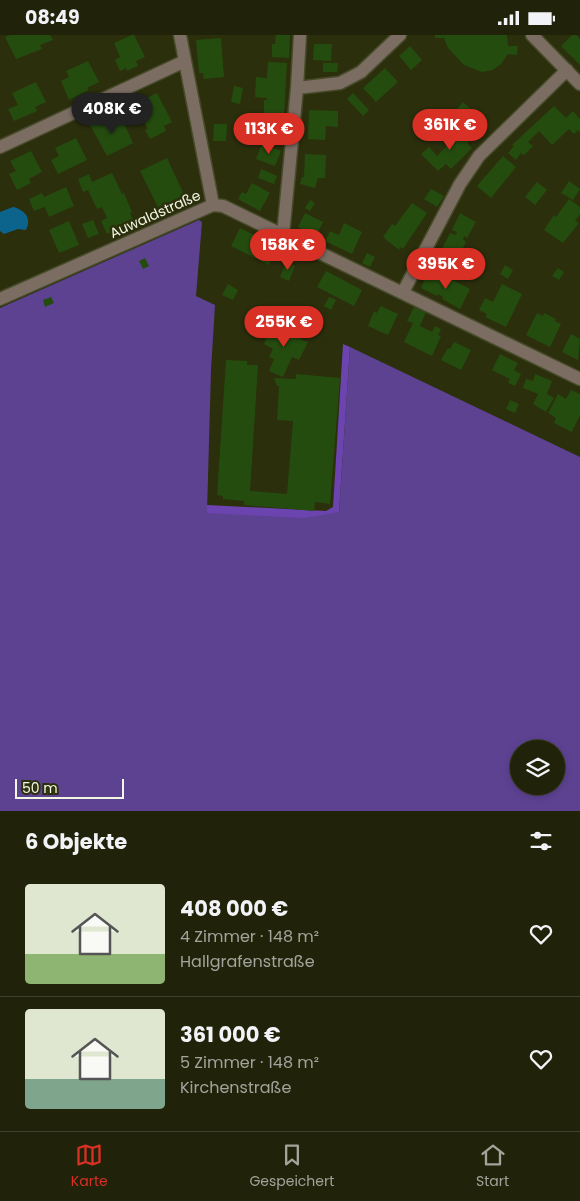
<!DOCTYPE html>
<html lang="de">
<meta charset="utf-8">
<style>
body{margin:0;font-family:Poppins,sans-serif;background:#282b12;color:#f1f3f6;height:100vh;display:flex;flex-direction:column;font-size:19px;white-space:nowrap}
*{box-sizing:border-box;margin:0}
p{font-size:16px;color:#a2a49c}
.icon{flex:none;width:28px;height:28px;fill:none;stroke:currentColor;stroke-width:2;stroke-linecap:round;stroke-linejoin:round}
.map{position:relative;height:776px;overflow:hidden}
.drawer{display:flex;flex-direction:column;background:#202309;flex:1}
.drawer>*{flex:none}
.tools{position:absolute;left:510px;top:705px;display:grid;gap:10px}
.tools a{display:grid;place-items:center;width:55px;height:55px;border-radius:50%;background:#202309;box-shadow:0 2px 8px #0003,0 0 0 1px #3d402a;font-size:25px}
.scale{position:absolute;left:15px;bottom:12px;width:109px;box-sizing:border-box;padding-left:5px;border:2px solid #f2f6e2;border-top:0;font-size:14px;line-height:18px;white-space:nowrap;color:#f2f6e2;-webkit-text-stroke:4px #2b2f0c;paint-order:stroke}
.price{position:absolute;translate:-50% -42px;padding:0 11px;border-radius:18px;background:#d93025;color:#fff;font-size:16px;line-height:32px;filter:drop-shadow(0 1px 2px #0008)}
.price::after{content:'';position:absolute;left:50%;top:30px;width:15px;height:11px;margin-left:-8px;background:inherit;clip-path:polygon(0 0,100% 0,50% 100%)}
.price.selected{background:#222;color:#fff}
ul{padding:0;list-style:none}
li{display:flex;align-items:center;gap:15px;height:125px;padding:0 25px}
li+li{border-top:1px solid #3d402a}
li span{display:grid;place-items:center;flex:none;width:140px;height:100px;border-radius:5px;color:#555}
li>.icon{margin-inline-start:auto}
span .icon{width:60px;height:60px;fill:#fffc;stroke-width:1}
li b{font-size:21px}
h2{display:flex;justify-content:space-between;align-items:center;height:60px;padding:0 25px;font-size:21px}
.status{display:flex;justify-content:space-between;align-items:center;height:35px;padding:0 25px;background:#202309;direction:ltr}
.status svg{height:14px;fill:currentColor}
.dock{display:flex;justify-content:space-around;align-items:center;height:70px;border-top:1px solid #3d402a;background:#202309;font-size:14px;color:#a2a49c}
.dock a{display:grid;justify-items:center;gap:2px}
.dock .selected{color:#d93025}
.map>svg:first-child{display:block}
.green{fill:#5d4292;fill-rule:evenodd}
.forest{fill:#6b44b0}
.water{fill:#0c648c}
.building{fill:#254c0f}
.lines{fill:none;stroke-linecap:round;stroke-linejoin:round}
.minor-casing{stroke:#474b2a;stroke-width:15}
.minor{stroke:#7c6d63;stroke-width:12}
.labels{text-anchor:middle;stroke-width:5;stroke-linejoin:round;paint-order:stroke}
.street-label{font-size:14px;fill:#f2f6e2;stroke:#2b2f0c}
</style>
<div class="status"><b>08:49</b><svg viewBox="0 0 49 12"><path d="M0 12V9h3v3zM5 12V6h3v6zM10 12V3h3v9zM15 12V0h3v12zM26 1h20v11H26zM47 4h2v5h-2z"/></svg></div>
<div class="map">
<svg width="580" height="776" viewBox="0 0 580 776">
<rect width="100%" height="100%" fill="#2b2f0c"/>
<path class="green" d="M199 185 202 187 196 261 215 270 211 335 207 478 339 477 350 312 580 422V776H0V273ZM519 714H556V751H519Z"/>
<path class="forest" d="M343 309 350 312 339 477 304 483 207 478V470L326 476 333 472Z"/>
<path class="water" d="M13 172C25 175 32 183 26 195L18 194 4 199 0 196V177Z"/>
<path class="building" d="M10 0H50L53 5 40 10 42 14 16 24 5 2Z
M132 0H134L145 22 136 26 138 31 127 36 126 33 120 36 115 25 120 22 114 8Z
M276 0H290L289 23 272 22V9H275Z
M435 0H507L508 11H518L517 20 508 19 501 29 493 35 482 37 464 30 448 13 444 3H435Z
M572 0H576L580 4V30L561 11Z
M221 3 224 42 204 44 203 38H199L196 5Z
M314 9H332L331 26 313 25Z
M410 11 422 25 411 35 399 21Z
M88 26 99 47 87 53 89 55 69 65 61 46 69 42 66 36Z
M268 27 287 28 283 95 266 94V81H264V65H267V63L255 62 256 42 267 43Z
M323 28H338L337 37H323Z
M385 33 398 47 376 67 363 53Z
M36 47 46 67 35 72 37 76 14 86 8 74 18 70 12 58Z
M234 51 243 53 240 69 231 67Z
M157 58 172 87 164 91 166 96 150 104 145 95 148 94 135 69Z
M353 58 369 75 363 81 347 64Z
M463 67 482 85 476 91 457 74Z
M554 71 566 83 573 76 580 84V98L578 95 574 99 569 94 552 110 539 96 528 107 533 111 524 120 521 118 516 125 508 118 514 111 512 110Z
M309 75 338 76V92L326 91 325 105 308 104Z
M121 82 133 108 107 121 89 88 98 84 102 91Z
M214 89H227L226 106H213Z
M461 91 472 103 467 108 472 113 451 134 446 129 438 136 421 119 429 112 437 121 455 102 452 99Z
M76 103 87 125 58 139 51 125 59 121 55 113Z
M262 109 281 116 275 131 256 124Z
M31 116 42 137 29 144 31 148 17 155 9 139 16 136 10 126Z
M305 119 326 120 325 143H318L315 153 300 149 302 142H304Z
M503 121 516 132 491 163 477 151Z
M167 123 186 164 160 176 140 136Z
M261 134 277 141 274 149 258 143Z
M112 138 122 159 124 158 132 177 130 178 134 187 107 199 101 186 107 183 102 172 97 174 88 155 83 157 78 144 89 139 92 147Z
M569 146 580 154 573 165 561 158Z
M537 147 547 155 535 170 525 162Z
M252 148 270 158 260 176 238 164 242 157 246 159Z
M66 152 74 171 49 182 45 172 34 176 29 164 42 158 44 162Z
M431 154 444 161 437 172 424 164Z
M569 164 580 172V179L575 186 579 188 563 208 544 195 554 180 556 182Z
M310 165 315 168 310 176 305 173Z
M412 168 427 178 403 214 400 212 399 215 383 202 392 189 395 191Z
M305 178 323 187 316 201 298 192Z
M460 178 476 187 467 203 464 201 463 204 466 207 459 221 472 227 467 235 439 220 450 198 455 200 457 197 452 195Z
M93 185 99 199 88 203 82 189Z
M69 186 79 210 59 218 49 195Z
M344 188 362 197 352 219 325 206 330 196 339 200Z
M240 193 278 212 269 230 231 211Z
M367 218 375 222 370 232 362 228Z
M145 223 149 231 143 234 139 226Z
M286 227 295 231 289 246 280 242Z
M505 230 513 235 508 244 500 239Z
M558 233 564 237 559 245 552 241Z
M326 236 362 255 354 271 317 252Z
M429 236 446 244 443 250 447 252 451 244 470 254 460 274 442 264 443 262 438 259 437 261 421 253Z
M228 249 238 255 233 265 222 260Z
M502 249 522 259 506 292 485 282 487 279 479 275 485 263 493 267Z
M51 262 54 268 45 272 43 265Z
M329 262 336 265 331 275 324 271Z
M381 271 398 279 388 300 368 291 374 276 377 278Z
M414 272 426 277 420 291 432 297 435 291 441 294 438 300 441 301 432 321 404 307 413 288 407 286Z
M537 278 543 281 544 278 556 284 555 286 561 289 550 312 526 300Z
M274 287 302 300 300 304 308 307 299 325 292 322 283 342 269 336 274 324 269 322 273 314 264 309Z
M571 299 580 304 578 325 562 317Z
M454 307 471 315 461 335 441 325 448 313 450 314Z
M500 319 518 328 514 335 521 339 515 351 508 348 510 344 492 335Z
M226 325 247 326V330H258L250 456 287 459 293 386 277 385 279 351H277L274 343 296 344V339L340 343 330 469 315 467 314 476 244 470V466L223 464V461L217 460Z
M535 339 552 346 547 359 554 363 546 377 533 369 538 359 523 353 526 344 533 346Z
M571 355 580 359V380L572 397 554 388 556 383 548 378 558 359 566 364Z
M510 365 519 369 515 378 506 374Z"/>
<g class="lines">
<g class="minor-casing">
<path id="minor" d="M180 0 213 170
M532 0 580 49
M297 53 340 48 361 37 400 0
M0 112 185 26
M283 200 297 53 300 0
M403 257 460 149 479 121 567 35
M0 264 213 170 223 171 580 344"/>
</g>
<use href="#minor" class="minor"/>
</g>
<g class="labels">
<g class="street-label">
<text transform="translate(155 179) rotate(-24)" y="5">Auwaldstraße</text>
</g>
</g>
</svg>
<div class="tools">
<a><svg class="icon" aria-label="layers" viewBox="0 0 24 24"><path d="M12 4l9 5-9 5-9-5zM3 14l9 5 9-5"/></svg></a>
</div>
<div class="scale">50 m</div>
<b class="price selected" style="left:112px;top:100px">408K €</b>
<b class="price" style="left:450px;top:116px">361K €</b>
<b class="price" style="left:269px;top:120px">113K €</b>
<b class="price" style="left:288px;top:236px">158K €</b>
<b class="price" style="left:446px;top:255px">395K €</b>
<b class="price" style="left:284px;top:313px">255K €</b>
</div>
<section class="drawer">
<h2>6 Objekte<svg class="icon" aria-label="filters" viewBox="0 0 24 24"><path d="M4 7h16M4 17h16"/><circle cx="9" cy="7" r="2"/><circle cx="15" cy="17" r="2"/></svg></h2>
<ul>
<li><span style="background:linear-gradient(#dfe7d0 70%,#8fb573 0)"><svg class="icon" aria-label="home" viewBox="0 0 24 24"><path d="M3 11l9-7 9 7M6 9v11h12V9"/></svg></span><div><b>408 000 €</b><p>4 Zimmer · 148 m²</p><p>Hallgrafenstraße</p></div><svg class="icon" aria-label="heart" viewBox="0 0 24 24"><path d="M12 20l-8-8c-3-5 5-10 8-4 3-6 11-1 8 4z"/></svg></li>
<li><span style="background:linear-gradient(#dfe7d0 70%,#7fa58c 0)"><svg class="icon" aria-label="home" viewBox="0 0 24 24"><path d="M3 11l9-7 9 7M6 9v11h12V9"/></svg></span><div><b>361 000 €</b><p>5 Zimmer · 148 m²</p><p>Kirchenstraße</p></div><svg class="icon" aria-label="heart" viewBox="0 0 24 24"><path d="M12 20l-8-8c-3-5 5-10 8-4 3-6 11-1 8 4z"/></svg></li>
</ul>
</section>
<nav class="dock">
<a class="selected"><svg class="icon" aria-label="map" viewBox="0 0 24 24"><path d="M3 6l6-2 6 2 6-2v14l-6 2-6-2-6 2zM9 4v14M15 6v14"/></svg>Karte</a>
<a><svg class="icon" aria-label="saved" viewBox="0 0 24 24"><path d="M7 4h10v16l-5-4-5 4z"/></svg>Gespeichert</a>
<a><svg class="icon" aria-label="home" viewBox="0 0 24 24"><path d="M3 11l9-7 9 7M6 9v11h12V9"/></svg>Start</a>
</nav>
